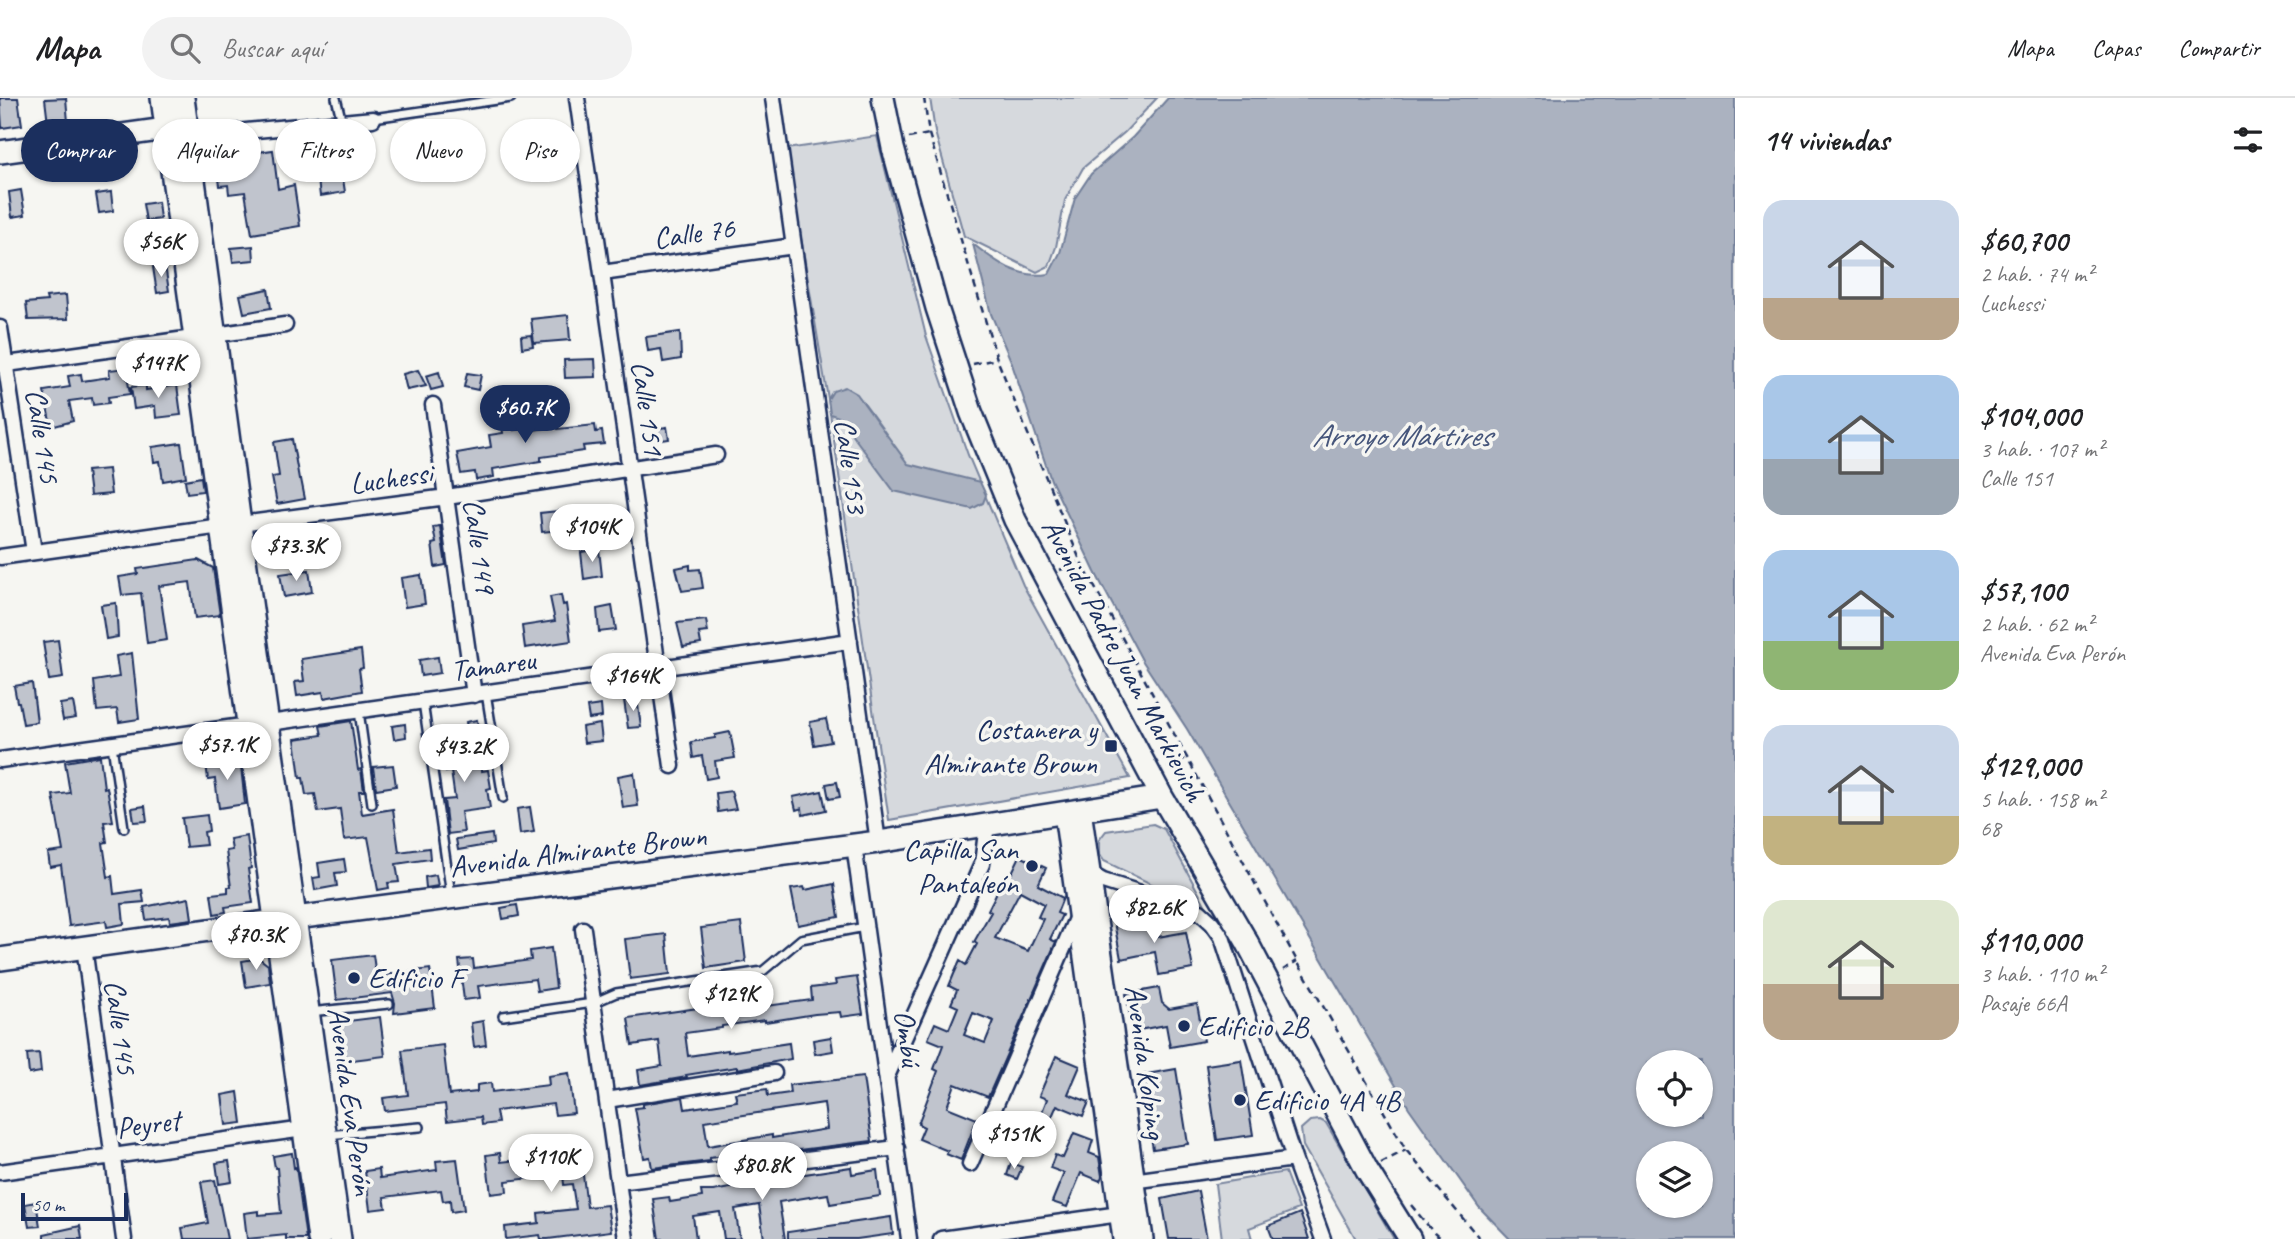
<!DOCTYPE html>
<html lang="es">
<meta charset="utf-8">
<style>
body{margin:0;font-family:Caveat,sans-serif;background:#f2f2f2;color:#202124;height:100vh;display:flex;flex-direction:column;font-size:26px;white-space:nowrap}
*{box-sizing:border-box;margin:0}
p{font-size:23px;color:#757577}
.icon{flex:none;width:38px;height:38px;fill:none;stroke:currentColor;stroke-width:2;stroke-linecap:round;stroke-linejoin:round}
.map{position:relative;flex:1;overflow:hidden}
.side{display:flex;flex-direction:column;background:#fff;width:560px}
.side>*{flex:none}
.top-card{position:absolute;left:21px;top:21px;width:665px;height:63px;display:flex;gap:14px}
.controls{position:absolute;left:1636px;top:952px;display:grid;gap:14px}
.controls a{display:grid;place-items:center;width:77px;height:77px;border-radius:50%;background:#fff;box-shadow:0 2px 5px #0004;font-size:35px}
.scale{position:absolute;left:21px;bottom:18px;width:107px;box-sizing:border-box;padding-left:7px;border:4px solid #1b2f5e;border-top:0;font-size:19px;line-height:24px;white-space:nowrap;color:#1b2f5e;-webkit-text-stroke:5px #f6f6f2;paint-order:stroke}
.price{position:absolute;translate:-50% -60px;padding:0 16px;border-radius:24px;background:#fff;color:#222;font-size:23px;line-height:46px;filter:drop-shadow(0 2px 4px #0008)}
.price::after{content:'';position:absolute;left:50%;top:42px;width:21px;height:16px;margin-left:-10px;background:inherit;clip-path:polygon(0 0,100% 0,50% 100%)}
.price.selected{background:#1b2f5e;color:#fff}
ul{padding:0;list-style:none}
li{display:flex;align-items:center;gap:21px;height:175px;padding:0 28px}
li span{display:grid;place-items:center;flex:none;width:196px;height:140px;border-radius:21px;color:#555}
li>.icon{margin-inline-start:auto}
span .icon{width:84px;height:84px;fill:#fffc;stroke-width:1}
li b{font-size:30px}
h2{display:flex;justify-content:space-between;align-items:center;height:84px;padding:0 28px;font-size:30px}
.tag{padding:0 24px;border-radius:32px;background:#fff;box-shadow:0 2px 5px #0004;font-size:24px;line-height:63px}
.tag.selected{background:#1b2f5e;color:#fff}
header{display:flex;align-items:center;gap:42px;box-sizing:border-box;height:98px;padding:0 35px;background:#fff;border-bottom:2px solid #e0e0e0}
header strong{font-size:33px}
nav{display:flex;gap:38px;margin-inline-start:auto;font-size:24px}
.search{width:490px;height:63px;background:#f2f2f2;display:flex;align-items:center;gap:18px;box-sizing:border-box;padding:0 24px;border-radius:38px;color:#757577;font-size:26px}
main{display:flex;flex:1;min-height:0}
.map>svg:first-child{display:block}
.green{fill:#d6d9dd;stroke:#78849e;stroke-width:2}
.water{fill:#abb2c0;stroke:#717e99;stroke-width:2;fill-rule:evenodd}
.building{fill:#c0c4cd;stroke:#1b2f5e;stroke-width:2;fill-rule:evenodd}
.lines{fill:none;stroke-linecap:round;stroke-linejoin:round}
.lane-casing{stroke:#1b2f5e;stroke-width:12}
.street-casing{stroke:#1b2f5e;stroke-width:19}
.secondary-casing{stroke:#1b2f5e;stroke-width:26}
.path{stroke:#1b2f5e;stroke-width:2.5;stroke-dasharray:7 5;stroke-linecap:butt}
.lane{stroke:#f6f6f2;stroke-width:7}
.street{stroke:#f6f6f2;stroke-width:14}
.secondary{stroke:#f6f6f2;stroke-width:21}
.poi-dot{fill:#1b2f5e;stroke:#f6f6f2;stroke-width:2.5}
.labels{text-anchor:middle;stroke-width:7;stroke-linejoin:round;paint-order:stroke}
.street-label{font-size:30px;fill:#1b2f5e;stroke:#f6f6f2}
.poi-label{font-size:30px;fill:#1b2f5e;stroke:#f6f6f2;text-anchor:start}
.water-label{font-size:32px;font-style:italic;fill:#46567b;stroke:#f6f6f2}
</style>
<header>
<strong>Mapa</strong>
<div class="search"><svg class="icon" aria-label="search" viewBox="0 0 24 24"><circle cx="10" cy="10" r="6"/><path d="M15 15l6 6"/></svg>Buscar aquí</div>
<nav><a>Mapa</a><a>Capas</a><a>Compartir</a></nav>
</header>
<main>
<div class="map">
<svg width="1735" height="1141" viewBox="0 0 1735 1141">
<rect width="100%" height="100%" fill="#f6f6f2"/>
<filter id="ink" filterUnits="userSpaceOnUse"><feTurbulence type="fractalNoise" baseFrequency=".0143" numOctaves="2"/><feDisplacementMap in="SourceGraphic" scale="14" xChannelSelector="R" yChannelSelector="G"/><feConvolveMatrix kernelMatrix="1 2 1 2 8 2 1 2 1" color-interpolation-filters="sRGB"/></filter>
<g filter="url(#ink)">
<path class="green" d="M930 0H1157L1125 34 1083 70 1065 102 1056 149 1049 168 1037 174 964 138 935 34Z
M877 38 926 238 968 357 1023 487 1130 680 889 722 828 301 786 51Z
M1153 726 1164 731 1209 814 1104 763 1100 757 1099 742 1106 733Z
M1320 1022 1326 1025 1394 1141H1356L1303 1048 1301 1031 1310 1023Z
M1285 1074 1299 1111 1249 1130 1252 1141H1222L1215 1086Z"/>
<path class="water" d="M1168 0H1735V1141H1510L1479 1109 1409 1010 1187 631 1142 562 1095 474 1051 382 1011 263 991 216 973 146C996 164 1018 181 1049 176L1060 155 1075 100 1091 76 1133 39ZM1648 964H1701V1017H1648ZM1648 1055H1701V1108H1648Z
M845 289 857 296 908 366 980 384 986 397 983 405 972 411 894 393 839 319 830 316 828 301 833 293Z"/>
<path class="building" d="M0 0H18L22 27 2 30Z
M66 0 68 24 48 26 45 1Z
M273 52 278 91 294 87 300 128 252 136 245 94 229 96 228 87 220 88 216 60Z
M340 61 345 94 320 98 316 65Z
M21 92 25 117 12 119 9 94Z
M111 94 113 113 99 115 96 96Z
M158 104 160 121 146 123 143 106Z
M253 148 254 162 233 164 231 150Z
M165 167 169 193 157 195 153 169Z
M268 191 271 210 244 215 240 197Z
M66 197 68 221 28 222 26 205 47 203 46 199Z
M568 217 570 242 534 245 531 221Z
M680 234 681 261 663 264 661 251 648 253 646 239Z
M531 237 533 248 522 250 521 238Z
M595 261 596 279 565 280 564 262Z
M126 270 130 296 108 299 109 305 93 307 92 300 69 303 73 323 51 329 44 293 70 289 68 278 81 276 82 283 110 279 109 272Z
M418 272 426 288 407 292 403 276Z
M439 274 443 289 431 292 426 278Z
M467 275 481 277 478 292 464 289Z
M146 287V292L177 287 181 317 156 320 155 308 134 311 131 289Z
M510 301 514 332 527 330V333L558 328V331L595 327 596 334 602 333 604 346 583 348 584 353 541 359V363L493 371 494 379 476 382 475 374 461 376 457 355 491 349 489 337 503 335 498 302Z
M667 329 669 341 655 343 653 331Z
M292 341 299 381H301L305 401 277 406 272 379 279 378 274 344Z
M181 345 186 379 163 383 160 363 154 364 152 349Z
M108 371 111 396 90 398 87 373Z
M201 379 203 393 187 395 185 382Z
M567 412 569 431 542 434 540 415Z
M440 428 446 467 435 469 432 446 436 445 433 429Z
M599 451 602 478 584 481 581 454Z
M198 462 213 470 220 517 195 520 190 484 159 488 167 542 147 545 141 495 122 497 119 479 138 476 137 471Z
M690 467V472L700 471 703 490 682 493 676 470Z
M309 472 312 494 284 499 280 476Z
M421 477 425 506 405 509 401 480Z
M561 497 563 507 566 506 571 543 525 550 522 528 555 523 550 499Z
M116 505 118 539 106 541 101 507Z
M612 508 616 532 599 534 597 511Z
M706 522 708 534 699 535 701 546 683 549 677 525Z
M58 542 63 580 49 582 43 544Z
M361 552 363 570 359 571 362 593 324 600 323 594 297 598 295 584 304 583 301 561Z
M132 555 139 621 119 624 117 611 97 613 94 583 119 579 116 558Z
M438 559 440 575 421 578 419 562Z
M32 585 37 624 23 626 19 604H17L14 588Z
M637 600 641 629 628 630 624 602Z
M73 604 76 620 63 622 60 606Z
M601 607 602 619 589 621 587 609Z
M826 621 831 644 814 647 810 624Z
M477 622 479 634 468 635 466 624Z
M351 623 358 672 361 671 364 693H359L362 716 393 711 399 754 429 750 430 761 396 766 399 784 388 785 389 790 378 792 368 739 344 742 340 711 318 714 315 696 306 697 303 680H300L295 641 322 637 320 628Z
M405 626 406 639 394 641 392 628Z
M600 626 602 643 584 645 582 629Z
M730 634 735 660 715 663 717 679 706 681 702 658 693 660 691 644 715 640V637Z
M458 641 461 660 480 657 482 673 488 672 491 690 487 691 490 710 461 714 464 734 448 736 444 702 455 701 451 673 446 674 443 657 438 658 437 644Z
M100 658 104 690 107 689 113 723 104 724 107 744 103 745 108 779 112 778 114 796 142 792 144 804 122 806 124 826 107 829 106 823 69 828 61 767 50 769 48 755 63 753 53 697 70 695 65 664Z
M235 660 237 670 241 669 245 706 219 710 215 681 208 682 206 664Z
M393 667 396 688 376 691 373 669Z
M634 675 638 708 623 710 618 678Z
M837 684 840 699 829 701 826 686Z
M731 693 736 711 718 714 716 695Z
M822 693 826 712 803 717 802 710 796 712 793 699Z
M145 708 147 723 134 724 132 710Z
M530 709 534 734 520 736 517 711Z
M207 717 209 733 204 734 206 747 186 749 182 720Z
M492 736 493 746 458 752 456 741Z
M247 738 251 770 248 771 253 805 225 809 226 814 214 816 211 796 228 794V789H231L226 753 232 752 230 741Z
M1020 758 1046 770 1038 787 1063 800 1057 815 1062 817 1050 841 1056 844 988 999 955 986 947 1009 977 1021 961 1062 946 1056 948 1053 919 1041 924 1029 918 1026 938 973 934 971 943 947 928 941 935 925 949 931 958 909 951 906 957 892 949 888 954 876 960 863 966 867 977 846 974 844 991 814 988 812 994 800 999 789 1004 791ZM1020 793 1044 806 1038 819 1043 821 1028 853 995 840ZM973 915 994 923 985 945 964 937Z
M344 761 346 774 335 775 337 788 315 792 313 780 320 779 318 765Z
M436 777 438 788 426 790 425 779Z
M834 786 839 819 798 827 791 791 804 789 805 792Z
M189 800 192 821 170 824 169 819 146 822 144 809Z
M517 807 519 818 503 821 501 810Z
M1148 818 1152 840 1186 834 1193 871 1159 877 1155 854 1121 861 1114 824Z
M741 825 746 864 706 870 701 830Z
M666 836 670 876 630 881 625 841Z
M551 850 556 890 537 893 535 881 478 888 480 900 464 902 459 862 473 861 474 870 531 862 530 853Z
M373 857 376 878 430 871 435 910 394 915 395 905 392 895 337 902 332 862Z
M259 860 268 867 270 885 246 889 242 863Z
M857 879 863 916 841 919 840 914 815 916 765 924V922L722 928V930L685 935 688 958 728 952V954L789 945 791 961 737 971V969L686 977 687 979 640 987 638 972 662 968 659 943 632 947 628 920 719 907V909L758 904 759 909 812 902 811 890 836 887 835 882Z
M1159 890 1162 905 1169 911 1197 906 1204 943 1170 949 1166 927 1133 933 1126 896Z
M380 919 385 958 345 963 340 924Z
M483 923 486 947 474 949 471 925Z
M831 939 833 953 815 956 813 942Z
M443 947 449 997 477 994V987L491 985 492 994 549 987 548 978 569 975 574 1015 555 1017 553 1006 496 1013 498 1025 482 1027 481 1019 447 1023 445 1006 385 1013 383 1000 408 997 402 952Z
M39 955 41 974 29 976 27 956Z
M1056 958 1080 968 1068 996 1089 1004 1083 1018 1057 1007 1050 1023 1040 1019 1047 1001 1039 998Z
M1241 962 1253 1037 1217 1042 1206 967Z
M1176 971 1188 1046 1153 1051 1141 977Z
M863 979 872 1043 750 1058 749 1055 710 1060V1063L652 1070 650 1059 644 1060 635 1010 643 1009V1006L683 999 685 1011 737 1003 735 995 767 991 768 998 790 995 789 987ZM824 1005 827 1031 772 1040V1037L708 1048 704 1023Z
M238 994 242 1025 226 1027 222 997Z
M1074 1035 1093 1042 1089 1055 1099 1059 1102 1078 1100 1083 1081 1075 1067 1109 1052 1104 1064 1075 1050 1070 1055 1057 1063 1060Z
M579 1045 587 1109 607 1107 611 1133 548 1141H541L540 1137 506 1141 505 1129 539 1125 538 1115 576 1111 572 1086 564 1087 563 1076 506 1083 507 1094 491 1096 486 1057 500 1055 501 1064 558 1057 557 1047Z
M292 1055 294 1070 296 1069 306 1141H286V1137L247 1141 244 1115 259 1113V1117L281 1115 277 1070H275L273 1058Z
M457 1061 464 1112 451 1114 450 1102 443 1103 441 1092 384 1099 386 1110 370 1112 365 1073 379 1071 380 1080 437 1072 436 1063Z
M229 1063 232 1084 219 1086 216 1065Z
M1011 1065 1022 1069 1017 1081 1007 1077Z
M851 1069 852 1076 877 1072 880 1098 830 1106 828 1096 779 1104 785 1141H764L759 1107 735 1111 740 1141H724L720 1114 693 1118 696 1141H659L653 1101 669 1099 670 1104 702 1099 701 1093H713L753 1086 752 1084Z
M215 1082 227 1141H184L182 1130 208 1125 201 1084Z
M1198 1093 1207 1141H1169L1162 1101Z
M36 1104 40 1128 29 1129 25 1106Z
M1300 1115 1309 1141H1273L1268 1128Z
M891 1119 893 1136 857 1141H788V1134Z
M80 1128 82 1141H44V1136Z"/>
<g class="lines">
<g class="lane-casing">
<path id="lane" d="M336 0 342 24
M373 20 511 0
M486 595 503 700
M423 604 451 797
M359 613 372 706
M112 647 124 730
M309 914 389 906
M503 918 593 905 616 895 763 873 801 841 865 829
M326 1037 420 1029"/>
</g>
<g class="street-casing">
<path id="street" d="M577 0 672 668
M773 0 878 744
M180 31 215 36 373 21
M602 175 794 148
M0 230 34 454
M0 267 285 227
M433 307 474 597
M240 426 447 399 716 357
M0 459 221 428
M269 625 850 543
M0 662 249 627
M854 747 909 1141
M1089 775 1103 783 1200 814 1212 825 1222 839 1294 1061 1323 1141
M583 831 626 1141
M84 849 124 1141
M888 976 982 766 987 726
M607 1002 774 975
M970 1066 1078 816
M0 1074 304 1031
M618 1084 897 1050
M1125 1084 1294 1061
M941 1141 1127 1115"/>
</g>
<g class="secondary-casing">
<path id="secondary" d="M162 0 319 1141
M183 0 240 426 340 1141
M883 0 893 50 937 210 971 314 1015 422 1162 699 1247 844 1367 1072 1410 1141
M0 54 166 31
M1080 712 1142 1141
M1065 715 1124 1141
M0 861 295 820 878 744 1162 699"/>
</g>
<path class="path" d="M924 0 929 36 997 261 1080 462 1297 863 1406 1052 1480 1141
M909 40 929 36
M973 266 997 261
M1060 472 1079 463
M1168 670 1186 660
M1283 872 1297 863
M1381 1065 1406 1052
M1411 1107 1434 1135 1441 1141"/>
<use href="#lane" class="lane"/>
<use href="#street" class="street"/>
<use href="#secondary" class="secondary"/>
</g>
</g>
<g class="poi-dot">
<rect x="1104" y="641" width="14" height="14" rx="3.5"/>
<circle cx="1032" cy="768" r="7"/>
<circle cx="354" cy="880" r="7"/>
<circle cx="1184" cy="928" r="7"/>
<circle cx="1240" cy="1002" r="7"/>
</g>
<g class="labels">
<g class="street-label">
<text transform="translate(694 135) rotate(-8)" y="10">Calle 76</text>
<text transform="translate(648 310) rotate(82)" y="10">Calle 151</text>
<text transform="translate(43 338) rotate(81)" y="10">Calle 145</text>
<text transform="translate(851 368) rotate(82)" y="10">Calle 153</text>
<text transform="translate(391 380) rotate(-8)" y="10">Luchessi</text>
<text transform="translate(480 448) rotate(82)" y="10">Calle 149</text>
<text transform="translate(1124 562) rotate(62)" y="10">Avenida Padre Juan Markievich</text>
<text transform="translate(493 567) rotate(-8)" y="10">Tamareu</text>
<text transform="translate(578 753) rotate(-7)" y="10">Avenida Almirante Brown</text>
<text transform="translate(121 929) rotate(82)" y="10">Calle 145</text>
<text transform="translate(908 940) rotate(82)" y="10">Ombú</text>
<text transform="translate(1146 964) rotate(82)" y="10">Avenida Kolping</text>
<text transform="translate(351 1003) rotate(82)" y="10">Avenida Eva Perón</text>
<text transform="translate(148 1026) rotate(-8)" y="10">Peyret</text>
</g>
<g class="poi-label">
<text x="1097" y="641" text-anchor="end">Costanera y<tspan x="1097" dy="34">Almirante Brown</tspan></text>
<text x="1018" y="761" text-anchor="end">Capilla San<tspan x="1018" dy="34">Pantaleón</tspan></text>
<text x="368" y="890">Edificio F</text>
<text x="1198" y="938">Edificio 2B</text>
<text x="1254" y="1012">Edificio 4A 4B</text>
</g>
<g class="water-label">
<text x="1401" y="348">Arroyo Mártires</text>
</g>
</g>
</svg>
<div class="controls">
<a><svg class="icon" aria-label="locate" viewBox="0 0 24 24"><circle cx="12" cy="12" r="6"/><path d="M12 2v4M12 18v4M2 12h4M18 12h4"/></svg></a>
<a><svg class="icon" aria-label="layers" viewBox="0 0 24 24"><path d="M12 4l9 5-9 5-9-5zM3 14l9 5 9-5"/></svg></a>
</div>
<div class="scale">50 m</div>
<b class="price" style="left:161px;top:181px">$56K</b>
<b class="price" style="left:158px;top:302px">$147K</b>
<b class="price selected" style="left:525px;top:347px">$60.7K</b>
<b class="price" style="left:592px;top:466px">$104K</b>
<b class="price" style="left:296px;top:485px">$73.3K</b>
<b class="price" style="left:633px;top:615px">$164K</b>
<b class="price" style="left:227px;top:684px">$57.1K</b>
<b class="price" style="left:464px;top:686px">$43.2K</b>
<b class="price" style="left:1154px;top:847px">$82.6K</b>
<b class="price" style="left:256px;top:874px">$70.3K</b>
<b class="price" style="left:731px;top:933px">$129K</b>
<b class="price" style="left:1014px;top:1073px">$151K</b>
<b class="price" style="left:551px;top:1096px">$110K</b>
<b class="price" style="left:762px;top:1104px">$80.8K</b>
<div class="top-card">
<a class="tag selected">Comprar</a>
<a class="tag">Alquilar</a>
<a class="tag">Filtros</a>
<a class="tag">Nuevo</a>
<a class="tag">Piso</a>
</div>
</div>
<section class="side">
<h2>14 viviendas<svg class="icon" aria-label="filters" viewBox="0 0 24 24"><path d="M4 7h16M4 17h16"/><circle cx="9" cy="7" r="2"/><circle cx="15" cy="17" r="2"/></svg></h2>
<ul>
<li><span style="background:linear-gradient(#c9d6e8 70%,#b9a48a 0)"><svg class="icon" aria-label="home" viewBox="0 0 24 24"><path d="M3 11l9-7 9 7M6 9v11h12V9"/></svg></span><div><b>$60,700</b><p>2 hab. · 74 m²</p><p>Luchessi</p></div></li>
<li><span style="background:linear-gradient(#a9c7e8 60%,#9aa5b1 0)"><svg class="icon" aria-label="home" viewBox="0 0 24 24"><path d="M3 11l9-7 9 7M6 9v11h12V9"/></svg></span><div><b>$104,000</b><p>3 hab. · 107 m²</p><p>Calle 151</p></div></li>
<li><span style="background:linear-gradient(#a9c7e8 65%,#8fb573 0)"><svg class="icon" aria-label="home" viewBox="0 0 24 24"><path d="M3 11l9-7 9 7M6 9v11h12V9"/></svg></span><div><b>$57,100</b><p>2 hab. · 62 m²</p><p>Avenida Eva Perón</p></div></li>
<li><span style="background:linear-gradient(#c9d6e8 65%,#c2b280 0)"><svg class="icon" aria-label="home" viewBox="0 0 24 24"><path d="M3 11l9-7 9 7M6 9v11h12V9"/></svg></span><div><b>$129,000</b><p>5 hab. · 158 m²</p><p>68</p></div></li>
<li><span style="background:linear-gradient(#dfe7d0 60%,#b9a48a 0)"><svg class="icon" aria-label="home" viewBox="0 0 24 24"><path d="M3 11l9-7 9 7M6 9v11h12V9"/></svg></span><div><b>$110,000</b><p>3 hab. · 110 m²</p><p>Pasaje 66A</p></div></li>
</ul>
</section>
</main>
